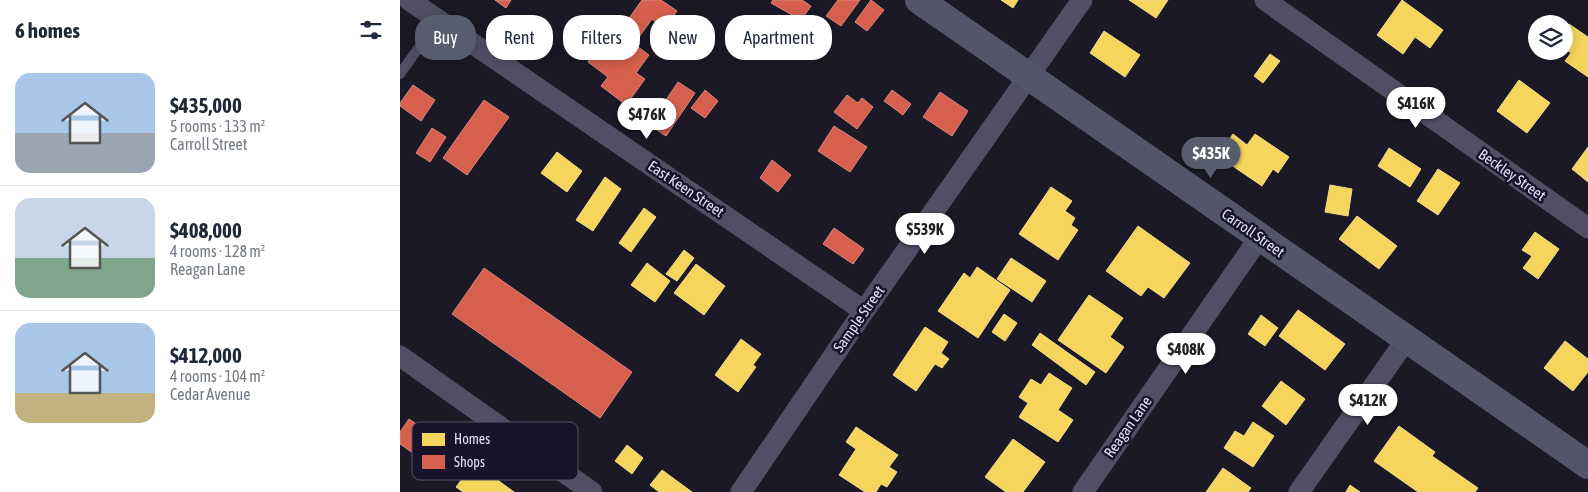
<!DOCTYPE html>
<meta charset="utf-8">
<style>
body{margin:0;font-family:"Asap Condensed",sans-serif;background:#f6f6f7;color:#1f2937;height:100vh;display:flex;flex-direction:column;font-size:19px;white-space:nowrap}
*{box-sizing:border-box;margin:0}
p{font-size:16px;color:#747a83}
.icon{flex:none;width:28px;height:28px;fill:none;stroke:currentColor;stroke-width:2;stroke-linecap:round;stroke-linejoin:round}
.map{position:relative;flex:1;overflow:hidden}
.sheet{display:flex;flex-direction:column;background:#fff;width:400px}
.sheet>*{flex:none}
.hud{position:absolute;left:15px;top:15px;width:475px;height:45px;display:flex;gap:10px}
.fabs{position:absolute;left:1128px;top:15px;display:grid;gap:10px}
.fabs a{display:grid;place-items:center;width:45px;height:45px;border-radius:50%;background:#fff;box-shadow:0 2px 12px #0003;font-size:25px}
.price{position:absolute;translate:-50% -42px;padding:0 11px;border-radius:18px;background:#fff;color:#222;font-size:16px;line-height:32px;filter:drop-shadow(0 1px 2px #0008)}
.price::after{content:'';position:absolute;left:50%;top:30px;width:15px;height:11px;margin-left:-8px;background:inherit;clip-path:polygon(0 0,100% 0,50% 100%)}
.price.selected{background:#575c6e;color:#fff}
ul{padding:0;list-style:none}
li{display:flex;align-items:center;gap:15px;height:125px;padding:0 15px}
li+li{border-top:1px solid #e0e1e3}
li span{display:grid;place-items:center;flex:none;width:140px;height:100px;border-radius:15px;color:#555}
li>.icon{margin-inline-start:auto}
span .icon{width:60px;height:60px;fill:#fffc;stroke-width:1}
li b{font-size:21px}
h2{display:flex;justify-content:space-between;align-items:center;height:60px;padding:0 15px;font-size:21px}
.pill{padding:0 18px;border-radius:20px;background:#fff;box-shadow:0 2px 12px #0003;font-size:18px;line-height:45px}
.pill.selected{background:#575c6e;color:#fff}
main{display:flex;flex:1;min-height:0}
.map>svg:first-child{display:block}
.homes{fill:#f6d55c;stroke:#f0d98c}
.shops{fill:#d6604d;stroke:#da8782}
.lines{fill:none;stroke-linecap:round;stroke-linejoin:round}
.lane{stroke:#504f65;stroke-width:10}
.street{stroke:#504f65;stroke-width:21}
.secondary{stroke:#54546a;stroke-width:28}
.labels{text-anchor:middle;stroke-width:5;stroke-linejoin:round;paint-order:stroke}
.street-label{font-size:15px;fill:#e2e1fc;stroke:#17142a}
.key{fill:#17142a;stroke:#545269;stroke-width:1}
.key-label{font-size:14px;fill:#e2e1fc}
</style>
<main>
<section class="sheet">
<h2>6 homes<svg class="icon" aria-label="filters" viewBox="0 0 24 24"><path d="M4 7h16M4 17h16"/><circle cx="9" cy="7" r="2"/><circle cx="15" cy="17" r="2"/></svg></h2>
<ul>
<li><span style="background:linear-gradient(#a9c7e8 60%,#9aa5b1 0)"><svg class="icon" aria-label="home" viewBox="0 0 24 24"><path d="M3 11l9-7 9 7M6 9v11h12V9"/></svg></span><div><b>$435,000</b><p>5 rooms · 133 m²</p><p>Carroll Street</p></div></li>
<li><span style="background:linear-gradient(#c9d6e8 60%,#7fa58c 0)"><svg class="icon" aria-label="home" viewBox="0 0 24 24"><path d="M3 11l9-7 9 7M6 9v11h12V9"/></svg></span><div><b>$408,000</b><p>4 rooms · 128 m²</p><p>Reagan Lane</p></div></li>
<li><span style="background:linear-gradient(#a9c7e8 70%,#c2b280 0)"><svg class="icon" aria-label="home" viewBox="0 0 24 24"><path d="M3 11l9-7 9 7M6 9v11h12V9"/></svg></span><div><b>$412,000</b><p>4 rooms · 104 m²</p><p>Cedar Avenue</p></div></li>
</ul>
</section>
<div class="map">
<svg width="1188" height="492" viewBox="0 0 1188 492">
<rect width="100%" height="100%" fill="#1a1925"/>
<path class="homes" d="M601 0H618L613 8Z
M729 0H768L756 18Z
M1002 0 1043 30 1030 48 1015 37 1003 54 977 35Z
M1169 24 1188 37V77L1165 61 1171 53 1164 48V31Z
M704 31 740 55 725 77 690 53Z
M870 54 880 61 863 83 854 76Z
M1119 80 1150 103 1127 133 1097 111Z
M833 134 847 145 855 134 889 157 878 173 873 169 862 186 818 156Z
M1188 147V182L1172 169Z
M989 148 1021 169 1010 187 978 166Z
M157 152 182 171 167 192 141 173Z
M1038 169 1060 183 1038 215 1017 201Z
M205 177 221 189 193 231 176 220Z
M930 185 952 189 948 216 925 212Z
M651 187 672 201 665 211 675 218 671 225 678 230 658 260 619 234Z
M244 208 256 217 231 252 219 243Z
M957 216 997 246 979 269 939 239Z
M738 226 790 263 764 298 748 287 741 296 706 271Z
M1135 232 1159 249 1138 279 1123 268 1132 256 1122 250Z
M284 250 294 258 277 281 266 274Z
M611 258 646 281 632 302 597 279Z
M247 263 270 281 255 302 231 285Z
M296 264 325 286 304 315 274 293Z
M577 267 610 290 578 338 538 311 564 273 570 278Z
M689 295 723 318 710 337 724 347 706 373 658 340Z
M898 310 945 344 925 370 879 336Z
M604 314 617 323 605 341 592 332Z
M861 315 878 328 865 346 848 334Z
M525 327 548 342 541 353 549 359 542 368 535 364 516 391 493 375Z
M640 333 695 372 686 385 632 345Z
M341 339 361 354 353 365 356 367 338 392 315 375Z
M1165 341 1188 359V372L1173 391 1144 368Z
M649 373 672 388 658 410 673 420 658 442 619 417 628 403 619 397 631 379 641 385Z
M881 381 905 399 886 425 862 406Z
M853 422 874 436 853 467 824 448 835 431 844 436Z
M999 426 1035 452 1032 456 1078 488 1075 492H1018L974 461Z
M456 427 498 455 489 467 497 472 487 487 481 484 476 492H465L439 475 456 449 446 442Z
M613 439 645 462 623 492H606L585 477Z
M227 445 243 458 232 474 215 461Z
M74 463 114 492H63L56 487Z
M823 468 851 488 848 492H806Z
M262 470 292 492H259L250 485Z
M950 485 960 492H946Z"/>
<path class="shops" d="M95 0H111L106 8Z
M242 0H261L277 11 264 29 252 19 234 44 249 55 236 73 245 79 226 105 201 86 208 77 188 62 212 29 224 38 233 26 227 21Z
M373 0H402L411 6 401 20 371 3Z
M438 0H460L441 26 426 16Z
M471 0 484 10 467 31 455 22Z
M278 82 295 93 266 136 249 125Z
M13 85 35 100 21 121 0 106V103Z
M305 90 318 101 305 118 291 108Z
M492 90 511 104 503 115 484 101Z
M540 92 568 111 552 136 523 117Z
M447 95 458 103 462 98 473 107 457 129 434 112Z
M84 100 109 117 67 175 43 158Z
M434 126 467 147 450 172 418 151Z
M32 128 46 137 30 162 16 153Z
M372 160 391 175 378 192 360 178Z
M434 228 464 249 453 264 423 244Z
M84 268 232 372 200 418 52 314Z
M9 419 50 447 36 469 0 444V432Z"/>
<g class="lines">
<path class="lane" d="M0 74 39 19"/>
<path class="street" d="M9 0 464 311
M865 0 1188 228
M0 356 192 492
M341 492 464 311 682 0
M683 492 859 238
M899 492 1006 340"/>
<path class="secondary" d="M519 0 1188 465"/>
</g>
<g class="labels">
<g class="street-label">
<text transform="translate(1112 175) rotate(35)" y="5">Beckley Street</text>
<text transform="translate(286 189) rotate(34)" y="5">East Keen Street</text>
<text transform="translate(853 233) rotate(35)" y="5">Carroll Street</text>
<text transform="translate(459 319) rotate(-55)" y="5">Sample Street</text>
<text transform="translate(728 427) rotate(-55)" y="5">Reagan Lane</text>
</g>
</g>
<rect x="12" y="422" width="166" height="58" rx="8" class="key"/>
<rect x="22" y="433" width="23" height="13" fill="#f6d55c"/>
<rect x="22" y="455" width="23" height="14" fill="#d6604d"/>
<g class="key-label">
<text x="54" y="444">Homes</text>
<text x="54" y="467">Shops</text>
</g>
</svg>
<div class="fabs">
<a><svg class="icon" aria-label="layers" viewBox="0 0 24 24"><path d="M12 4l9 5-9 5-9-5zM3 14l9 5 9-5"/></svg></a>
</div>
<b class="price" style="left:1016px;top:129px">$416K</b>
<b class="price" style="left:247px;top:140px">$476K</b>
<b class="price selected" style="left:811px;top:179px">$435K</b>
<b class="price" style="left:525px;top:255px">$539K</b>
<b class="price" style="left:786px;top:375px">$408K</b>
<b class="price" style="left:968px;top:426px">$412K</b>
<div class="hud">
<a class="pill selected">Buy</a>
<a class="pill">Rent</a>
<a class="pill">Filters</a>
<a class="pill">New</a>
<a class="pill">Apartment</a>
</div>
</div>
</main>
